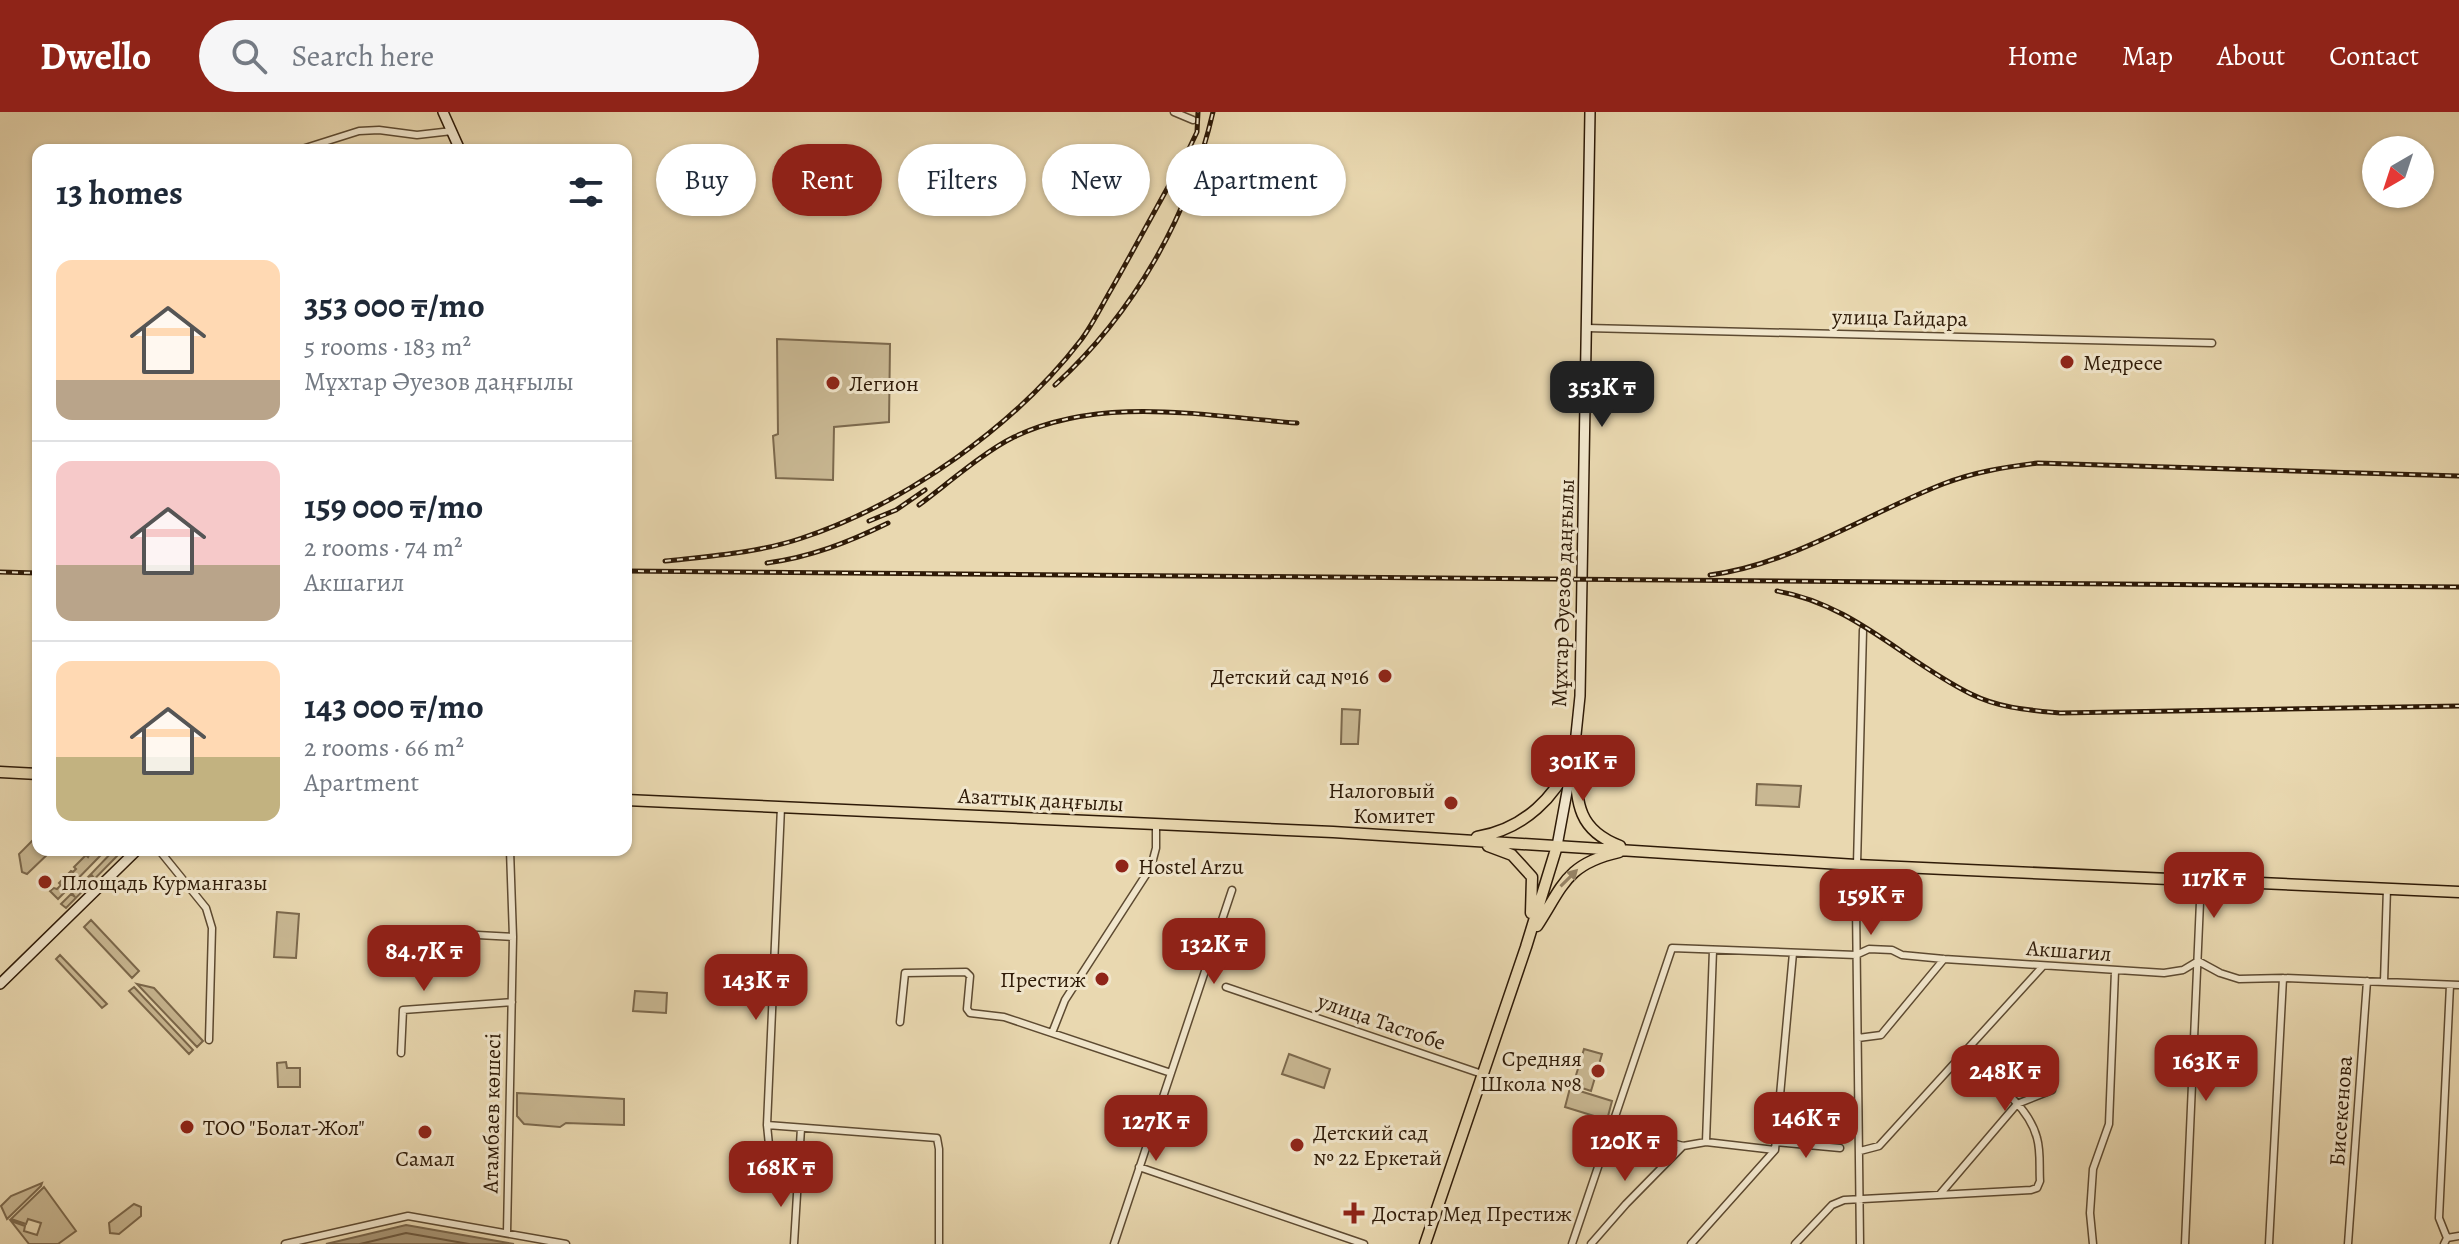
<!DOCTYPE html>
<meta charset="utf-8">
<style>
body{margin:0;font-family:Alegreya,serif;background:#f6f6f7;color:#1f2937;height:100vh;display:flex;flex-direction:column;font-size:30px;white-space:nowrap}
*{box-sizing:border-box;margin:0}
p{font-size:26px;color:#747a83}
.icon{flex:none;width:44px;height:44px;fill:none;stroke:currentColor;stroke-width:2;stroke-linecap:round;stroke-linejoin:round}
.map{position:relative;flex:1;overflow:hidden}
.drawer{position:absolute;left:32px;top:32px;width:600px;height:712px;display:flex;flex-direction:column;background:#fff;border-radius:16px;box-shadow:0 2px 6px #0004}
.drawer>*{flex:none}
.guide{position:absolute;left:656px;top:32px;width:760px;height:72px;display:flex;gap:16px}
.needle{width:52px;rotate:219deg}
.controls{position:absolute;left:2362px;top:24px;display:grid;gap:16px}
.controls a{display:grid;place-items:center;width:72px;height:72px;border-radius:50%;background:#fff;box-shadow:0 2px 6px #0004;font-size:40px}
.price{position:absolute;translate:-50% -68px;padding:0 18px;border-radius:16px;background:#8f2418;color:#fff;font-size:26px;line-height:52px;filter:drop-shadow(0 2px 4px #0008)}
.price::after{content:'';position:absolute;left:50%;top:48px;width:24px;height:18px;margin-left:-12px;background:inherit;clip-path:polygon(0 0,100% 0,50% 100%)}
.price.selected{background:#222;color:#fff}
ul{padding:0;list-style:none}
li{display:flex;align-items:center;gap:24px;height:200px;padding:0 24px}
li+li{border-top:2px solid #e0e1e3}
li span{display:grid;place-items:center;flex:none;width:224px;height:160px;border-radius:16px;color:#555}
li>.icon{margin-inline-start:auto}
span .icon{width:96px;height:96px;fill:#fffc;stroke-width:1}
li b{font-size:34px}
h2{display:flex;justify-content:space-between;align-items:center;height:96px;padding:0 24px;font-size:34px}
.pill{padding:0 28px;border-radius:36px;background:#fff;box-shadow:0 2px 6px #0004;font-size:28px;line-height:72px}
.pill.selected{background:#8f2418;color:#fff}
header{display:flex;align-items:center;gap:48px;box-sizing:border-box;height:112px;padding:0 40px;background:#8f2418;color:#fff}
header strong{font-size:38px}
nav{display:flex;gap:44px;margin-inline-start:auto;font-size:28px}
.search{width:560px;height:72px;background:#f6f6f7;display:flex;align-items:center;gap:20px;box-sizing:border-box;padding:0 28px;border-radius:44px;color:#747a83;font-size:30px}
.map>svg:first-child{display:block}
.green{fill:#c9b893;stroke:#7c694d;stroke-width:2}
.water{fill:#a99777;stroke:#78654a;stroke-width:2}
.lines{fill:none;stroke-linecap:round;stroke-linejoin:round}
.shore{stroke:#6c583f;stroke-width:2}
.street-casing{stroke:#5d4a31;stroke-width:9}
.secondary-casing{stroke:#2e1a07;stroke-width:12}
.primary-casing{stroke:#2e1a07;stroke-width:13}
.street{stroke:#f1e6cc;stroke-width:6}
.secondary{stroke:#f1e6cc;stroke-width:9}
.primary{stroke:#e9d8b0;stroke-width:10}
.rail-casing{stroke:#2e1a07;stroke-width:5}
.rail{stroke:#f1e6cc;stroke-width:2;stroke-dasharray:6;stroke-linecap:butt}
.oneway{fill:#958264}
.poi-dot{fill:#8f2418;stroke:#f1e6cc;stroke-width:3}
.labels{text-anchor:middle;stroke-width:6;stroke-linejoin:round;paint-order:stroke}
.street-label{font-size:22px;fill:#2e1a07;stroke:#f1e6cc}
.poi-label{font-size:22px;fill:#2e1a07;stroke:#f1e6cc;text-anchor:start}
</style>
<header>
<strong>Dwello</strong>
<div class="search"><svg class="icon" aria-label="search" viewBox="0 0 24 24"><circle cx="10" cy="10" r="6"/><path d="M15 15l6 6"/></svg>Search here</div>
<nav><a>Home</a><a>Map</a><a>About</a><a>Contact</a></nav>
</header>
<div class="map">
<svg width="2459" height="1132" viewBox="0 0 2459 1132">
<rect width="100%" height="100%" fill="#e9d8b0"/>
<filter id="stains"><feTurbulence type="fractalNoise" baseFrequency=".0025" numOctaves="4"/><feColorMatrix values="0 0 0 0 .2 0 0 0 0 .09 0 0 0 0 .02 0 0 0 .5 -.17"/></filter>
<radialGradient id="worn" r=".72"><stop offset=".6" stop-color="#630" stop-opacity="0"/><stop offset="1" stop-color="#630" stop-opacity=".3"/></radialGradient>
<path class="green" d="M777 227 890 232 889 310 834 315 833 368 776 366 773 324 778 322Z
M1342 597 1360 598 1358 632H1341Z
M1757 672 1801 674 1799 695 1756 693Z
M38 723V738H52L27 762 22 760 19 742Z
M92 738H96L101 743 58 787 50 779 54 776 57 777 61 773 59 771 71 759 73 760 76 757 74 755 86 743 88 745Z
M114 738H123L66 796 61 792 71 782 75 785 72 781 90 763 94 766 91 762Z
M277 800 299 802 296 846 274 845Z
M91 808 139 859 132 866 84 815Z
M60 843 107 892 102 896 56 847Z
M137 872 154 876 203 929 197 935Z
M134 875 193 938 189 942 129 879Z
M635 879 667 881 666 901 633 899Z
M1584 937 1602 942 1591 979 1573 973Z
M1289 942 1330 957 1324 976 1282 962Z
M286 950 287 956H300V975H278L277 951Z
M1570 976 1612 989 1607 1008 1565 995Z
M517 981 624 987V1013L566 1011 560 1015 524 1012 517 1004Z
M42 1071 41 1074 7 1107 1 1094 11 1084Z
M44 1075 76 1119 58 1132H29L11 1109 25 1114 24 1119 37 1123 41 1111 28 1107 26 1112 11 1107Z
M134 1092 141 1095V1104L119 1122 110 1121 109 1111Z"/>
<path class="water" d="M406 1113 514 1132H326Z"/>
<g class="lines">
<path class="shore" d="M360 1132 406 1121 469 1132"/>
<g class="street-casing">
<path id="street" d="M1174 0 1193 8
M299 38 359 19 379 18 417 23 452 19
M1587 216 2212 231
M781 695 767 1013 769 1033 793 1062 798 1063
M159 738 206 796 212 816 209 928
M402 854 403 819 513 825
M2384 870 2387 776
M1226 875 1482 962
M900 910 905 861 966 860 970 864 967 897 970 901 1004 905 1171 961
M1052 921 1065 888 1151 755 1156 736V711
M1858 926 1881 923 1944 847
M401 941 403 898 512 890
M767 1013 937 1026 939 1037V1132
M1611 1014 1683 1034 1706 1030 1775 1038
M1706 1030 1713 838
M1776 1030 1840 1036
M1860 1039 1879 1034 2043 854
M1139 1055 1364 1132
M1941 1081 2017 992 2052 978
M507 1121 513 825 510 738
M2447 1126 2439 1106 2450 873
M285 1132 408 1104 566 1132
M794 1132 801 1016
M1114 1132 1232 778
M1572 1132 1672 836 1856 843 1869 837 1892 838 1902 843 1944 847 2164 861 2183 858 2198 849 2220 861 2239 867 2283 866 2459 873
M1591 1132 1626 1092 1683 1034
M1691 1132 1775 1038 1793 841
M1795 1132 1832 1093 1844 1088 2031 1078 2037 1076 2040 1069C2039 1055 2041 1040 2037 1026 2028 991 1989 967 1962 945
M1860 1132 1856 792 1863 518
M2093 1132 2090 1101 2093 1057 2109 1012 2115 859
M2185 1132 2201 767
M2269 1132 2283 866
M2348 1132 2367 869
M2444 1132 2447 1126 2459 1124"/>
</g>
<g class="secondary-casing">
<path id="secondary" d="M443 0 460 38
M1557 734 1574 642 1580 584 1590 0
M0 872 137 738"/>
</g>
<g class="primary-casing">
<path id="primary" d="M1575 646C1577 688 1575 717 1620 734
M0 660 38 662
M626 688 1333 720 1856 753 2459 780
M1477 725C1524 717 1557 685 1574 642
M1488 734 1512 743 1532 765 1531 801
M1537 814C1563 774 1566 752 1619 740
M1425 1132 1526 835 1557 734"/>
</g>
<use href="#street" class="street"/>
<use href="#secondary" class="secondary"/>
<use href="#primary" class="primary"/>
<g class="rail-casing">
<path id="rail" d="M1055 273C1134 201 1189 104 1213 0
M919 393C946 373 985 339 1014 325 1102 283 1203 304 1297 311
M869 409 896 398 925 378
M665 449C711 444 758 441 802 426 905 392 1015 314 1081 228 1093 212 1102 193 1112 176 1137 132 1161 87 1186 43L1197 20 1198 0
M767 451C811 445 849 430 888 411
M626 459 2459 475
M0 460 38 461
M1710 463C1793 452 1866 402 1943 372 1974 360 2005 355 2038 351L2459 364
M1777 479C1853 492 1904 549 1971 582 1999 596 2028 598 2060 601L2459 594"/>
</g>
<use href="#rail" class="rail"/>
</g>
<defs><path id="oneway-solid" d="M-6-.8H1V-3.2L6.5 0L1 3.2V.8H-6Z" transform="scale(2)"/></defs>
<use class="oneway" href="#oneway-solid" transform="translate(1569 766) rotate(-45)"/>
<g class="poi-dot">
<circle cx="2067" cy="250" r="8"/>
<circle cx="833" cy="271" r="8"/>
<circle cx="1385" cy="564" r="8"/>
<circle cx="1451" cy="691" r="8"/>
<circle cx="1122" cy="754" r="8"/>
<circle cx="45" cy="770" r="8"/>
<circle cx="1102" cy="867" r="8"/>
<circle cx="1598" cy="959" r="8"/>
<circle cx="187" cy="1015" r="8"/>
<circle cx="425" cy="1020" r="8"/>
<circle cx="1297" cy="1033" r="8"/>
<path d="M1350 1089h8v8h8v8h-8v8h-8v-8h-8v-8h8z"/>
</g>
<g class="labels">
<g class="street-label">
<text transform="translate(1900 205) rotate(1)" y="8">улица Гайдара</text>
<text transform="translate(1562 481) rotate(-88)" y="8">Мұхтар Әуезов даңғылы</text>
<text transform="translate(1041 687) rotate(3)" y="8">Азаттық даңғылы</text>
<text transform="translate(2069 838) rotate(4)" y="8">Акшагил</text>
<text transform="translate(1382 909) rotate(19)" y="8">улица Тастобе</text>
<text transform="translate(2340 999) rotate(-86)" y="8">Бисекенова</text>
<text transform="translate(491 1001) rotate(-89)" y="8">Атамбаев көшесі</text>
</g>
<g class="poi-label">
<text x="2083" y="258">Медресе</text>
<text x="849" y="279">Легион</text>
<text x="1369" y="572" text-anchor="end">Детский сад №16</text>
<text x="1435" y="686" text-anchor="end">Налоговый<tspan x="1435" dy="25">Комитет</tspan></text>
<text x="1138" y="762">Hostel Arzu</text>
<text x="61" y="778">Площадь Курмангазы</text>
<text x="1086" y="875" text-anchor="end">Престиж</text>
<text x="1582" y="954" text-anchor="end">Средняя<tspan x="1582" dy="25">Школа №8</tspan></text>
<text x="203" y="1023">ТОО "Болат-Жол"</text>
<text x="1313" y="1028">Детский сад<tspan x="1313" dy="25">№ 22 Еркетай</tspan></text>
<text x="425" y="1054" text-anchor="middle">Самал</text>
<text x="1372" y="1109">Достар Мед Престиж</text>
</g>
</g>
<rect width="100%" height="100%" filter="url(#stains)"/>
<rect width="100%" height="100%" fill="url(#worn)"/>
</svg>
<div class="controls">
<a><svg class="needle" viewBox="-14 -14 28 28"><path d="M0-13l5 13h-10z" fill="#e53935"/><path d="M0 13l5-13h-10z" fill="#747a83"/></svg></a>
</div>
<b class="price selected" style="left:1602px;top:317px">353K ₸</b>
<b class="price" style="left:1583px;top:691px">301K ₸</b>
<b class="price" style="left:2214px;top:808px">117K ₸</b>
<b class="price" style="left:1871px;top:825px">159K ₸</b>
<b class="price" style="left:1214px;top:874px">132K ₸</b>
<b class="price" style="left:424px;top:881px">84.7K ₸</b>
<b class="price" style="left:756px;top:910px">143K ₸</b>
<b class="price" style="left:2206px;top:991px">163K ₸</b>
<b class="price" style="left:2005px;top:1001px">248K ₸</b>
<b class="price" style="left:1806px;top:1048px">146K ₸</b>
<b class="price" style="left:1156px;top:1051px">127K ₸</b>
<b class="price" style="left:1625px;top:1071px">120K ₸</b>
<b class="price" style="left:781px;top:1097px">168K ₸</b>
<div class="guide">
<a class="pill">Buy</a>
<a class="pill selected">Rent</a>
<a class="pill">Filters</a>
<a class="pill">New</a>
<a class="pill">Apartment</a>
</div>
<section class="drawer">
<h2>13 homes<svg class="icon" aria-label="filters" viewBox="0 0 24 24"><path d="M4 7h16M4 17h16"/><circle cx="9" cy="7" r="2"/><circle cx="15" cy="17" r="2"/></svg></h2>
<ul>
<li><span style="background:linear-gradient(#ffd9b3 75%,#b9a48a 0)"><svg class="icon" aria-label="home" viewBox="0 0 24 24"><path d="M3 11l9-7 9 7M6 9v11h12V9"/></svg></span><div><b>353 000 ₸/mo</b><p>5 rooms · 183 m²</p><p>Мұхтар Әуезов даңғылы</p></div></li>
<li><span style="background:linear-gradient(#f6c9c9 65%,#b9a48a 0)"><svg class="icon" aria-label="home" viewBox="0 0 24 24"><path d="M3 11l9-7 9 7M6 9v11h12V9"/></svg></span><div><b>159 000 ₸/mo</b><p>2 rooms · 74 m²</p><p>Акшагил</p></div></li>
<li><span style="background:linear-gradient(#ffd9b3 60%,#c2b280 0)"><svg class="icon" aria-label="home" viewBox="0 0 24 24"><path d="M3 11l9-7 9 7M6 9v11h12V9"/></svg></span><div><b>143 000 ₸/mo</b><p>2 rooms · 66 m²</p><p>Apartment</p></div></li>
</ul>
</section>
</div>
